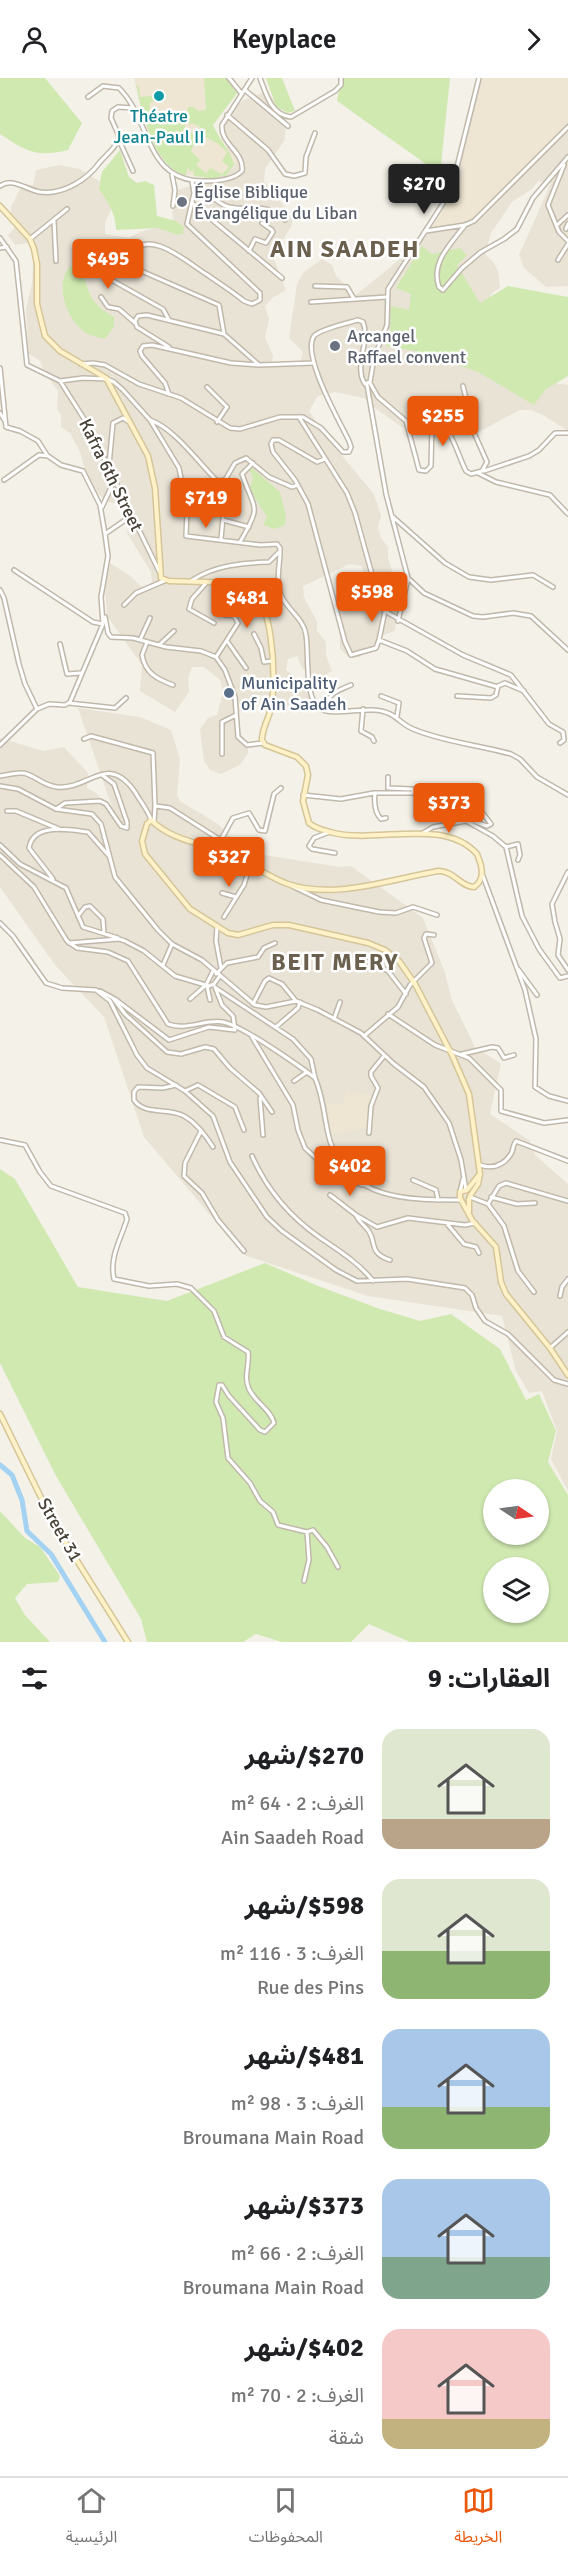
<!DOCTYPE html>
<html lang="ar">
<meta charset="utf-8">
<style>
body{margin:0;font-family:Signika,"Noto Sans Arabic",sans-serif;background:#f2f2f2;color:#202124;direction:rtl;height:100vh;display:flex;flex-direction:column;font-size:22px;white-space:nowrap}
*{box-sizing:border-box;margin:0}
p{font-size:20px;color:#757577}
.icon{flex:none;width:33px;height:33px;fill:none;stroke:currentColor;stroke-width:2;stroke-linecap:round;stroke-linejoin:round}
.map{position:relative;height:1564px;overflow:hidden;direction:ltr}
.side{display:flex;flex-direction:column;background:#fff;flex:1}
.side>*{flex:none}
.needle{width:39px;rotate:103deg}
.tools{position:absolute;left:483px;top:1401px;display:grid;gap:12px}
.tools a{display:grid;place-items:center;width:66px;height:66px;border-radius:50%;background:#fff;box-shadow:0 2px 4px #0004;font-size:30px}
.price{position:absolute;translate:-50% -51px;padding:0 14px;border-radius:6px;background:#ea580c;color:#fff;font-size:20px;line-height:39px;filter:drop-shadow(0 2px 3px #0008)}
.price::after{content:'';position:absolute;left:50%;top:36px;width:18px;height:14px;margin-left:-9px;background:inherit;clip-path:polygon(0 0,100% 0,50% 100%)}
.price.current{background:#222;color:#fff}
ul{padding:0;list-style:none}
li{display:flex;align-items:center;gap:18px;height:150px;padding:0 18px}
li span{display:grid;place-items:center;flex:none;width:168px;height:120px;border-radius:18px;color:#555}
li>.icon{margin-inline-start:auto}
span .icon{width:72px;height:72px;fill:#fffc;stroke-width:1}
li b{font-size:26px}
h2{display:flex;justify-content:space-between;align-items:center;height:72px;padding:0 18px;font-size:26px}
header{display:flex;justify-content:space-between;align-items:center;height:78px;padding:0 18px;background:#fff;font-size:27px;font-weight:600}
.dock{display:flex;justify-content:space-around;align-items:center;height:84px;border-top:2px solid #e0e0e0;background:#fff;font-size:16px;color:#757577}
.dock a{display:grid;justify-items:center;gap:3px}
.dock .current{color:#ea580c}
.map>svg:first-child{display:block}
.residential{fill:#e9e3d6}
.education{fill:#eee6d2}
.green{fill:#d0e9b1;fill-rule:evenodd}
.lines{fill:none;stroke-linecap:round;stroke-linejoin:round}
.river{stroke:#a4d2f2;stroke-width:5}
.minor-casing{stroke:#c0b9ab;stroke-width:6}
.tertiary-casing{stroke:#c0b9ab;stroke-width:6}
.secondary-casing{stroke:#d5c598;stroke-width:7}
.minor{stroke:#fff;stroke-width:3}
.tertiary{stroke:#fff;stroke-width:3}
.secondary{stroke:#fff2c8;stroke-width:4}
.culture-dot{fill:#0f9aa8;stroke:#fff;stroke-width:2}
.worship-dot{fill:#6b7280;stroke:#fff;stroke-width:2}
.service-dot{fill:#5c6f8a;stroke:#fff;stroke-width:2}
.labels{text-anchor:middle;stroke-width:5;stroke-linejoin:round;paint-order:stroke}
.culture-label{font-size:18px;fill:#0d838f;stroke:#fff}
.worship-label{font-size:18px;fill:#5b616d;stroke:#fff;text-anchor:start}
.street-label{font-size:18px;fill:#484137;stroke:#fff}
.service-label{font-size:18px;fill:#4e5e75;stroke:#fff;text-anchor:start}
.district-label{font-size:24px;font-weight:bold;letter-spacing:1.5px;fill:#6b5f4e;stroke:#fff}
</style>
<header><svg class="icon" aria-label="forward" viewBox="0 0 24 24"><path d="M9 5l7 7-7 7"/></svg>Keyplace<svg class="icon" aria-label="person" viewBox="0 0 24 24"><circle cx="12" cy="8" r="4"/><path d="M4 21q1-7 8-7t8 7"/></svg></header>
<div class="map">
<svg width="568" height="1564" viewBox="0 0 568 1564">
<rect width="100%" height="100%" fill="#f4f1e8"/>
<path class="residential" d="M480 0H568V208L546 209 524 190 519 177 551 105 538 103 532 111 512 124 491 155 485 176 493 184 498 193 500 210 492 215 486 226 547 304 568 307V353L543 337 531 332H520L478 354 458 355 442 369 425 350H403L372 328 371 323 363 320 335 314 318 318 309 333 329 362 373 415 377 425 381 438 378 449 381 460 388 469V480L399 515 395 553 385 556 360 579 350 580 340 571 339 530 346 526 361 527 370 520 366 512 362 488 350 486 303 508 304 519 317 544V553L326 564V578L332 593 320 601 308 596 301 588 297 578 288 581 286 592 305 605 315 620 308 628 286 627 275 625 266 618 255 617 249 630 240 633 238 643V652L248 666V675L240 687 221 696 210 692 204 683 200 651 208 640 217 637 223 614 220 602 204 589H192L188 600 189 614 175 634 140 613 142 587 107 538 105 507 110 485 129 497 145 512 152 504 151 494 127 455 130 442 126 432 117 426 106 423 90 408 80 374 70 355 61 349V337L57 331 58 313 44 294 40 283 28 275 26 231 32 206 34 168 28 165 15 167 8 157 16 148 11 144V129L21 109 33 107 36 92 59 87 80 91 118 115 105 145V156L129 160 140 154 174 145 172 134 176 123 177 112 215 101 233 82 226 69 224 36 244 22 267 13 287 40 284 63 265 91 264 103 293 139 291 149 278 169 274 181 286 212 272 220 265 228 269 241 265 259 273 278 271 288 283 286 299 289 303 274 289 260 297 206 303 195 322 181 332 187 336 198 356 217 410 173 437 145 454 111Z
M78 630 140 639 171 652 180 681 177 717 180 723 218 746 234 762 265 777 339 789 351 788 423 840 444 892 452 922 475 969 501 986 490 1036 529 1062 535 1077 568 1106V1413L551 1381 557 1353 542 1313 529 1315 516 1293 502 1238 368 1218 244 1177 144 1059 104 939 55 887 0 809V660L43 673 64 669 88 695 87 710 96 715 114 735Z"/>
<path class="education" d="M134 0H223L237 15 213 47 219 61 238 84 220 99 182 97 168 86 157 72 142 35Z
M483 0H568V43L538 77 470 142 430 152 450 121 460 100 463 99 462 97 466 90 462 87Z
M346 1013 372 1018 367 1050 332 1056 327 1025 343 1027Z"/>
<path class="green" d="M0 0H45L82 45 68 72C36 80 26 73 0 56Z
M204 0H226L237 15 213 47C219 61 230 72 234 86L225 99 222 97 215 101 194 98V93H189L188 88 186 97C154 91 141 32 136 6L139 9 140 19 151 18 158 23 150 24V32L155 29 158 36 163 35 162 43 185 45V49L194 57 200 48 191 45 189 47 186 42 188 29H193L199 33 206 32ZM201 57 217 65 227 74 222 83 229 89 222 96 210 90 206 95 196 87 200 82 191 73 197 58Z
M266 0H282L295 33 287 35 276 28Z
M341 0H450L440 96 337 23Z
M120 72 129 99 137 105 145 103 154 107 157 138 176 143 184 149 183 155 177 157 158 150 116 152C116 136 108 124 99 111L102 94Z
M422 168 432 176 460 170 467 177 457 187 480 225 508 208 568 219V298L545 312 534 327 478 294 420 274 386 268 390 255 391 228 409 232 411 216 396 210Z
M70 188 83 194C89 217 92 227 114 239V248L105 261C99 259 91 258 86 255 66 241 54 207 70 188Z
M252 390 280 414 286 438 285 447 274 451 263 447 267 439 255 420 250 408 253 401 251 395 248 392Z
M0 1091 15 1101 78 1209 167 1223 265 1185 318 1208 380 1231 420 1243 451 1236 500 1271 526 1322 539 1316 556 1353 548 1384 568 1417V1564H410L369 1546 351 1564H282L256 1556 243 1564H147L141 1541 56 1398 0 1285ZM494 1412H538V1456H494ZM494 1490H538V1534H494Z
M0 1433 25 1460 40 1469 60 1498 58 1504 27 1506 15 1520 25 1537 50 1564H0Z"/>
<g class="lines">
<path class="river" d="M0 1387 12 1397 22 1422 27 1453 51 1476 105 1564"/>
<g class="minor-casing">
<path id="minor" d="M229 0 242 16
M260 0C266 16 271 37 291 39L335 13 341 7V0
M245 12 288 48
M88 19 103 8 119 10C153 44 144 105 207 103 219 103 233 102 242 93 245 74 220 66 222 47L252 0
M227 37 268 72 285 96 294 98 305 95 306 79 315 55
M119 62 133 93
M564 87 548 127 559 154 568 163
M172 97 175 112 173 128
M192 103 194 115 187 146 260 215V222L252 226 244 223C232 213 219 205 206 196 188 185 147 147 129 178L130 184 139 192 219 227 224 256 259 287 314 285
M0 108C12 99 27 112 40 114 63 117 87 102 100 84 107 76 117 69 119 58L111 40 112 33 118 29 133 30
M194 115C213 113 214 125 229 129 251 134 265 123 285 142
M192 125 282 200
M54 143 56 183
M465 147C452 165 430 184 439 209L443 212 462 190 481 174 504 161 517 151 533 120 568 79
M557 147 568 137
M566 151 568 146
M426 153 465 147 474 143 568 49
M0 160 16 183 27 287 60 303 83 300 107 301 114 304 123 312 150 342 179 390 187 431 186 458 261 467 277 466 280 470V473L269 484C243 485 214 487 191 503
M30 161 67 131
M0 170 7 169
M249 173 255 161 266 165 273 154 272 152 262 145
M108 182 98 187 101 196 163 231 169 242
M558 182 568 166
M315 208 347 209 354 221
M101 219 108 229 119 231 135 245
M311 224 387 219
M169 269 137 249 135 243 138 238 147 237 224 256
M0 290 6 349 20 353 38 363 47 377
M60 303 88 347 159 493
M370 305 378 319 406 343 419 392 426 393 431 388 432 346 435 341C452 349 458 378 466 393L471 396 482 393 487 384 475 357 463 308
M367 307 386 416 408 500 424 515 473 538 483 539 513 535 531 538 568 572
M207 309 227 329 217 344
M169 316 165 305 142 278 140 273 143 268 152 267 231 285 259 287
M0 335 5 343
M299 339 347 415 355 435 376 511 388 535 463 577 511 597 549 646 563 654 564 662 560 665
M150 342C174 350 199 385 217 403L225 402 235 385 246 380 269 399 292 409 298 407
M325 381 317 384 279 362H273L271 366 273 374 295 402 308 426 345 564 351 577 376 570 379 562 385 533
M109 387 113 345 123 340 129 344
M484 393 529 378 539 372 555 355H568
M478 395 496 404 550 417 568 436
M4 402 39 377 48 378 61 387 83 393 100 427 105 456
M102 429 115 401
M207 431 224 429 221 461
M393 439 445 485 469 499 491 502 533 497 553 509
M223 442 249 449
M240 464C262 426 255 434 242 396L253 385
M280 473C280 488 275 505 282 519 288 532 304 541 306 557 309 574 304 621 320 631 330 637 359 631 373 632 396 633 398 645 413 651 444 664 479 667 511 676L520 681 537 699 568 717
M14 492 93 544 103 546
M207 504 192 521 189 531 214 545
M224 504 226 522 240 526
M0 512 4 520 19 586 25 606 37 631
M124 527 136 515 164 503
M105 539 108 555 111 559 133 560 166 569 201 573 216 579 225 592 235 619 238 659 247 667 263 665
M398 543 408 501
M254 556 261 570 264 584 272 583
M140 562 150 540
M379 562 407 573 435 591 498 609
M227 563 246 590
M147 564 142 577C145 595 157 601 173 607
M60 566 67 596 81 595
M159 567 174 553
M216 579 238 545 234 538 225 537
M381 618 399 625 397 638
M457 618 491 620 496 617 498 608 505 605 524 613
M69 625 115 630 126 620
M363 631 361 653 372 659 374 663
M328 633C323 617 339 612 351 607
M84 661 91 658 153 675 155 728 154 744
M0 667 37 631 49 626 65 627 70 624 103 546 101 519 108 478 105 456 131 438
M222 676V644L236 637
M388 699V710L412 711 415 715
M375 715C374 724 375 735 381 741L386 740
M303 717 341 721 374 715H422L460 730 471 743
M463 725 478 729 491 746 487 748 470 742
M156 728 170 730 222 763
M56 731 65 725 100 723 106 726 121 748 127 750V744L114 706 102 697
M7 733H16L59 751
M329 754 314 760 309 768 312 771 335 775
M423 755 433 749 466 743 493 758 506 769 522 838 539 871 560 900 568 898
M0 767 20 786 66 810 83 849 118 860
M506 769 518 766 520 777 518 782
M225 773 222 760 233 740 249 735 259 752 265 753 274 716 281 710
M568 794 552 826 555 844 560 861 558 877 568 892
M53 801 29 770C33 744 70 752 88 754L109 778
M292 808 321 822 379 834 396 835 413 829 437 837
M222 815 236 819
M78 838 85 829 90 828 103 841 104 855
M224 839 244 807 250 787
M0 845 13 858 46 905 62 910 96 912 110 923 137 977 147 990 185 1013 213 1038 230 1084 267 1139 282 1153 336 1192 357 1203 407 1201 465 1210 472 1217 476 1230 485 1243 508 1256 554 1302 568 1306
M217 848 216 863 221 890
M69 865 119 861 125 863 144 873 175 898 209 908 214 906 219 899
M361 881 388 893 406 916
M163 887 172 866
M518 891 537 917
M216 896 227 885 258 879 264 870 275 865
M207 908 210 922
M216 910 293 961 311 981 315 1000
M100 913 113 920 125 936 167 974 181 976 205 969 214 971 230 990 259 1015 272 1034
M115 921 169 962 209 949 235 952 233 938 222 927 215 909
M190 921 206 907 213 893
M253 926 265 903 269 900 282 906 296 923
M388 936 435 967 469 980 501 1012V1033L544 1045 568 1042
M334 941 340 924
M276 949 298 930 300 924
M364 958 398 929 410 907 432 885 424 860 426 856 434 857
M252 959 293 1027 298 1052 305 1070 335 1098 363 1107
M462 976 492 969 498 970 504 980 514 977
M294 1003 307 994
M176 1007 163 1010 138 1009 134 1014V1022C145 1038 168 1029 184 1038 195 1044 206 1058 213 1069
M185 1013 198 1007 235 1029 244 1052
M260 1020 263 1057
M201 1053 185 1085 184 1098 202 1115 218 1142 244 1173
M369 1055 371 1028 378 1010 371 998V994L384 978
M0 1062 25 1067 40 1094 51 1108 125 1135 127 1141C121 1161 109 1179 114 1201L149 1208 177 1206 191 1210 214 1233 224 1259 248 1274C250 1287 243 1298 249 1311 255 1324 271 1332 274 1345L265 1354 260 1352 229 1318 222 1307H219L216 1324 223 1340 228 1380 250 1405 260 1423 273 1434 278 1447 307 1454 309 1482 304 1503
M252 1078C267 1112 289 1138 319 1159 338 1172 359 1185 373 1203
M480 1087C492 1091 503 1088 511 1076 514 1071 512 1068 516 1063L568 1083
M413 1102 436 1112 438 1122
M330 1117 356 1137
M470 1119 488 1126 504 1148 518 1193 534 1214
M491 1119 517 1126 535 1125
M488 1126 499 1108 506 1105 568 1123
M448 1147 464 1166 476 1169 479 1175
M390 1182C368 1175 377 1164 368 1152 364 1147 359 1144 356 1137L377 1149 408 1140 465 1147 475 1145
M560 1218 562 1209 568 1201
M550 1270 568 1254
M307 1454 313 1452 327 1469 338 1489"/>
</g>
<g class="tertiary-casing">
<path id="tertiary" d="M81 286 93 285 105 287 139 306 181 320 230 350 240 351 280 339H303L321 350 343 374H349L351 369 349 363C340 344 301 277 314 258 320 251 348 245 358 242L363 244C371 263 353 288 365 306L370 304 374 280 387 247 388 211 451 113 479 0
M0 698C8 697 20 693 27 696 38 700 45 708 57 709 89 712 108 674 135 714 140 723 148 732 151 742
M0 708 18 711 56 731 92 736 101 746 115 799 158 852 172 866 202 882 255 927 266 929 296 923 318 932 361 955 394 986 424 1009 449 1045 461 1082 466 1112
M0 777 34 809 67 863 77 870 108 874 128 883 168 946C186 953 205 941 223 944 243 948 298 987 315 1000 324 1020 324 1042 330 1063 349 1123 410 1122 461 1122
M483 798 525 912 536 961 535 1009 549 1018 568 1023
M460 1114 463 1101"/>
</g>
<g class="secondary-casing">
<path id="secondary" d="M0 128 30 161 34 171 37 186V226L45 258 60 273 106 300 148 378 155 410 161 500 169 503 242 505C275 515 275 597 272 626 270 639 262 649 262 662L265 667 297 679 306 688 308 697 303 723 309 745C315 750 322 752 330 754 375 767 443 738 477 776 482 788 486 801 474 809 459 808 455 793 438 793 392 801 334 822 288 806 265 798 246 781 222 773 198 765 170 761 151 742L147 746 142 763 145 776 190 831 228 855 238 857 273 847H289L368 865 385 872 399 883 415 906 452 977 469 1016 480 1096 478 1106 470 1118
M479 1097 467 1112 460 1114V1120L472 1142 496 1169 501 1204 506 1216 550 1270 568 1297
M469 1121V1134
M0 1336 54 1446 128 1564"/>
</g>
<use href="#minor" class="minor"/>
<use href="#tertiary" class="tertiary"/>
<use href="#secondary" class="secondary"/>
</g>
<circle class="culture-dot" cx="159" cy="18" r="6"/>
<g class="worship-dot">
<circle cx="182" cy="124" r="6"/>
<circle cx="335" cy="268" r="6"/>
</g>
<circle class="service-dot" cx="229" cy="615" r="6"/>
<g class="labels">
<g class="culture-label">
<text x="159" y="44">Théatre<tspan x="159" dy="21">Jean-Paul II</tspan></text>
</g>
<g class="worship-label">
<text x="194" y="120">Église Biblique<tspan x="194" dy="21">Évangélique du Liban</tspan></text>
<text x="347" y="264">Arcangel<tspan x="347" dy="21">Raffael convent</tspan></text>
</g>
<g class="street-label">
<text transform="translate(111 397) rotate(64)" y="6">Kafra 6th Street</text>
<text transform="translate(60 1452) rotate(60)" y="6">Street 31</text>
</g>
<g class="service-label">
<text x="241" y="611">Municipality<tspan x="241" dy="21">of Ain Saadeh</tspan></text>
</g>
<g class="district-label">
<text x="345" y="179">AIN SAADEH</text>
<text x="335" y="892">BEIT MERY</text>
</g>
</g>
</svg>
<div class="tools">
<a><svg class="needle" viewBox="-14 -14 28 28"><path d="M0-13l5 13h-10z" fill="#e53935"/><path d="M0 13l5-13h-10z" fill="#757577"/></svg></a>
<a><svg class="icon" aria-label="layers" viewBox="0 0 24 24"><path d="M12 4l9 5-9 5-9-5zM3 14l9 5 9-5"/></svg></a>
</div>
<b class="price current" style="left:424px;top:137px">$270</b>
<b class="price" style="left:108px;top:212px">$495</b>
<b class="price" style="left:443px;top:369px">$255</b>
<b class="price" style="left:206px;top:451px">$719</b>
<b class="price" style="left:372px;top:545px">$598</b>
<b class="price" style="left:247px;top:551px">$481</b>
<b class="price" style="left:449px;top:756px">$373</b>
<b class="price" style="left:229px;top:810px">$327</b>
<b class="price" style="left:350px;top:1119px">$402</b>
</div>
<section class="side">
<h2>العقارات: 9<svg class="icon" aria-label="filters" viewBox="0 0 24 24"><path d="M4 7h16M4 17h16"/><circle cx="9" cy="7" r="2"/><circle cx="15" cy="17" r="2"/></svg></h2>
<ul>
<li><span style="background:linear-gradient(#dfe7d0 75%,#b9a48a 0)"><svg class="icon" aria-label="home" viewBox="0 0 24 24"><path d="M3 11l9-7 9 7M6 9v11h12V9"/></svg></span><div><b>$270/شهر</b><p>الغرف: 2 · 64 m²</p><p>Ain Saadeh Road</p></div></li>
<li><span style="background:linear-gradient(#dfe7d0 60%,#8fb573 0)"><svg class="icon" aria-label="home" viewBox="0 0 24 24"><path d="M3 11l9-7 9 7M6 9v11h12V9"/></svg></span><div><b>$598/شهر</b><p>الغرف: 3 · 116 m²</p><p>Rue des Pins</p></div></li>
<li><span style="background:linear-gradient(#a9c7e8 65%,#8fb573 0)"><svg class="icon" aria-label="home" viewBox="0 0 24 24"><path d="M3 11l9-7 9 7M6 9v11h12V9"/></svg></span><div><b>$481/شهر</b><p>الغرف: 3 · 98 m²</p><p>Broumana Main Road</p></div></li>
<li><span style="background:linear-gradient(#a9c7e8 65%,#7fa58c 0)"><svg class="icon" aria-label="home" viewBox="0 0 24 24"><path d="M3 11l9-7 9 7M6 9v11h12V9"/></svg></span><div><b>$373/شهر</b><p>الغرف: 2 · 66 m²</p><p>Broumana Main Road</p></div></li>
<li><span style="background:linear-gradient(#f6c9c9 75%,#c2b280 0)"><svg class="icon" aria-label="home" viewBox="0 0 24 24"><path d="M3 11l9-7 9 7M6 9v11h12V9"/></svg></span><div><b>$402/شهر</b><p>الغرف: 2 · 70 m²</p><p>شقة</p></div></li>
</ul>
</section>
<nav class="dock">
<a class="current"><svg class="icon" aria-label="map" viewBox="0 0 24 24"><path d="M3 6l6-2 6 2 6-2v14l-6 2-6-2-6 2zM9 4v14M15 6v14"/></svg>الخريطة</a>
<a><svg class="icon" aria-label="saved" viewBox="0 0 24 24"><path d="M7 4h10v16l-5-4-5 4z"/></svg>المحفوظات</a>
<a><svg class="icon" aria-label="home" viewBox="0 0 24 24"><path d="M3 11l9-7 9 7M6 9v11h12V9"/></svg>الرئيسية</a>
</nav>
